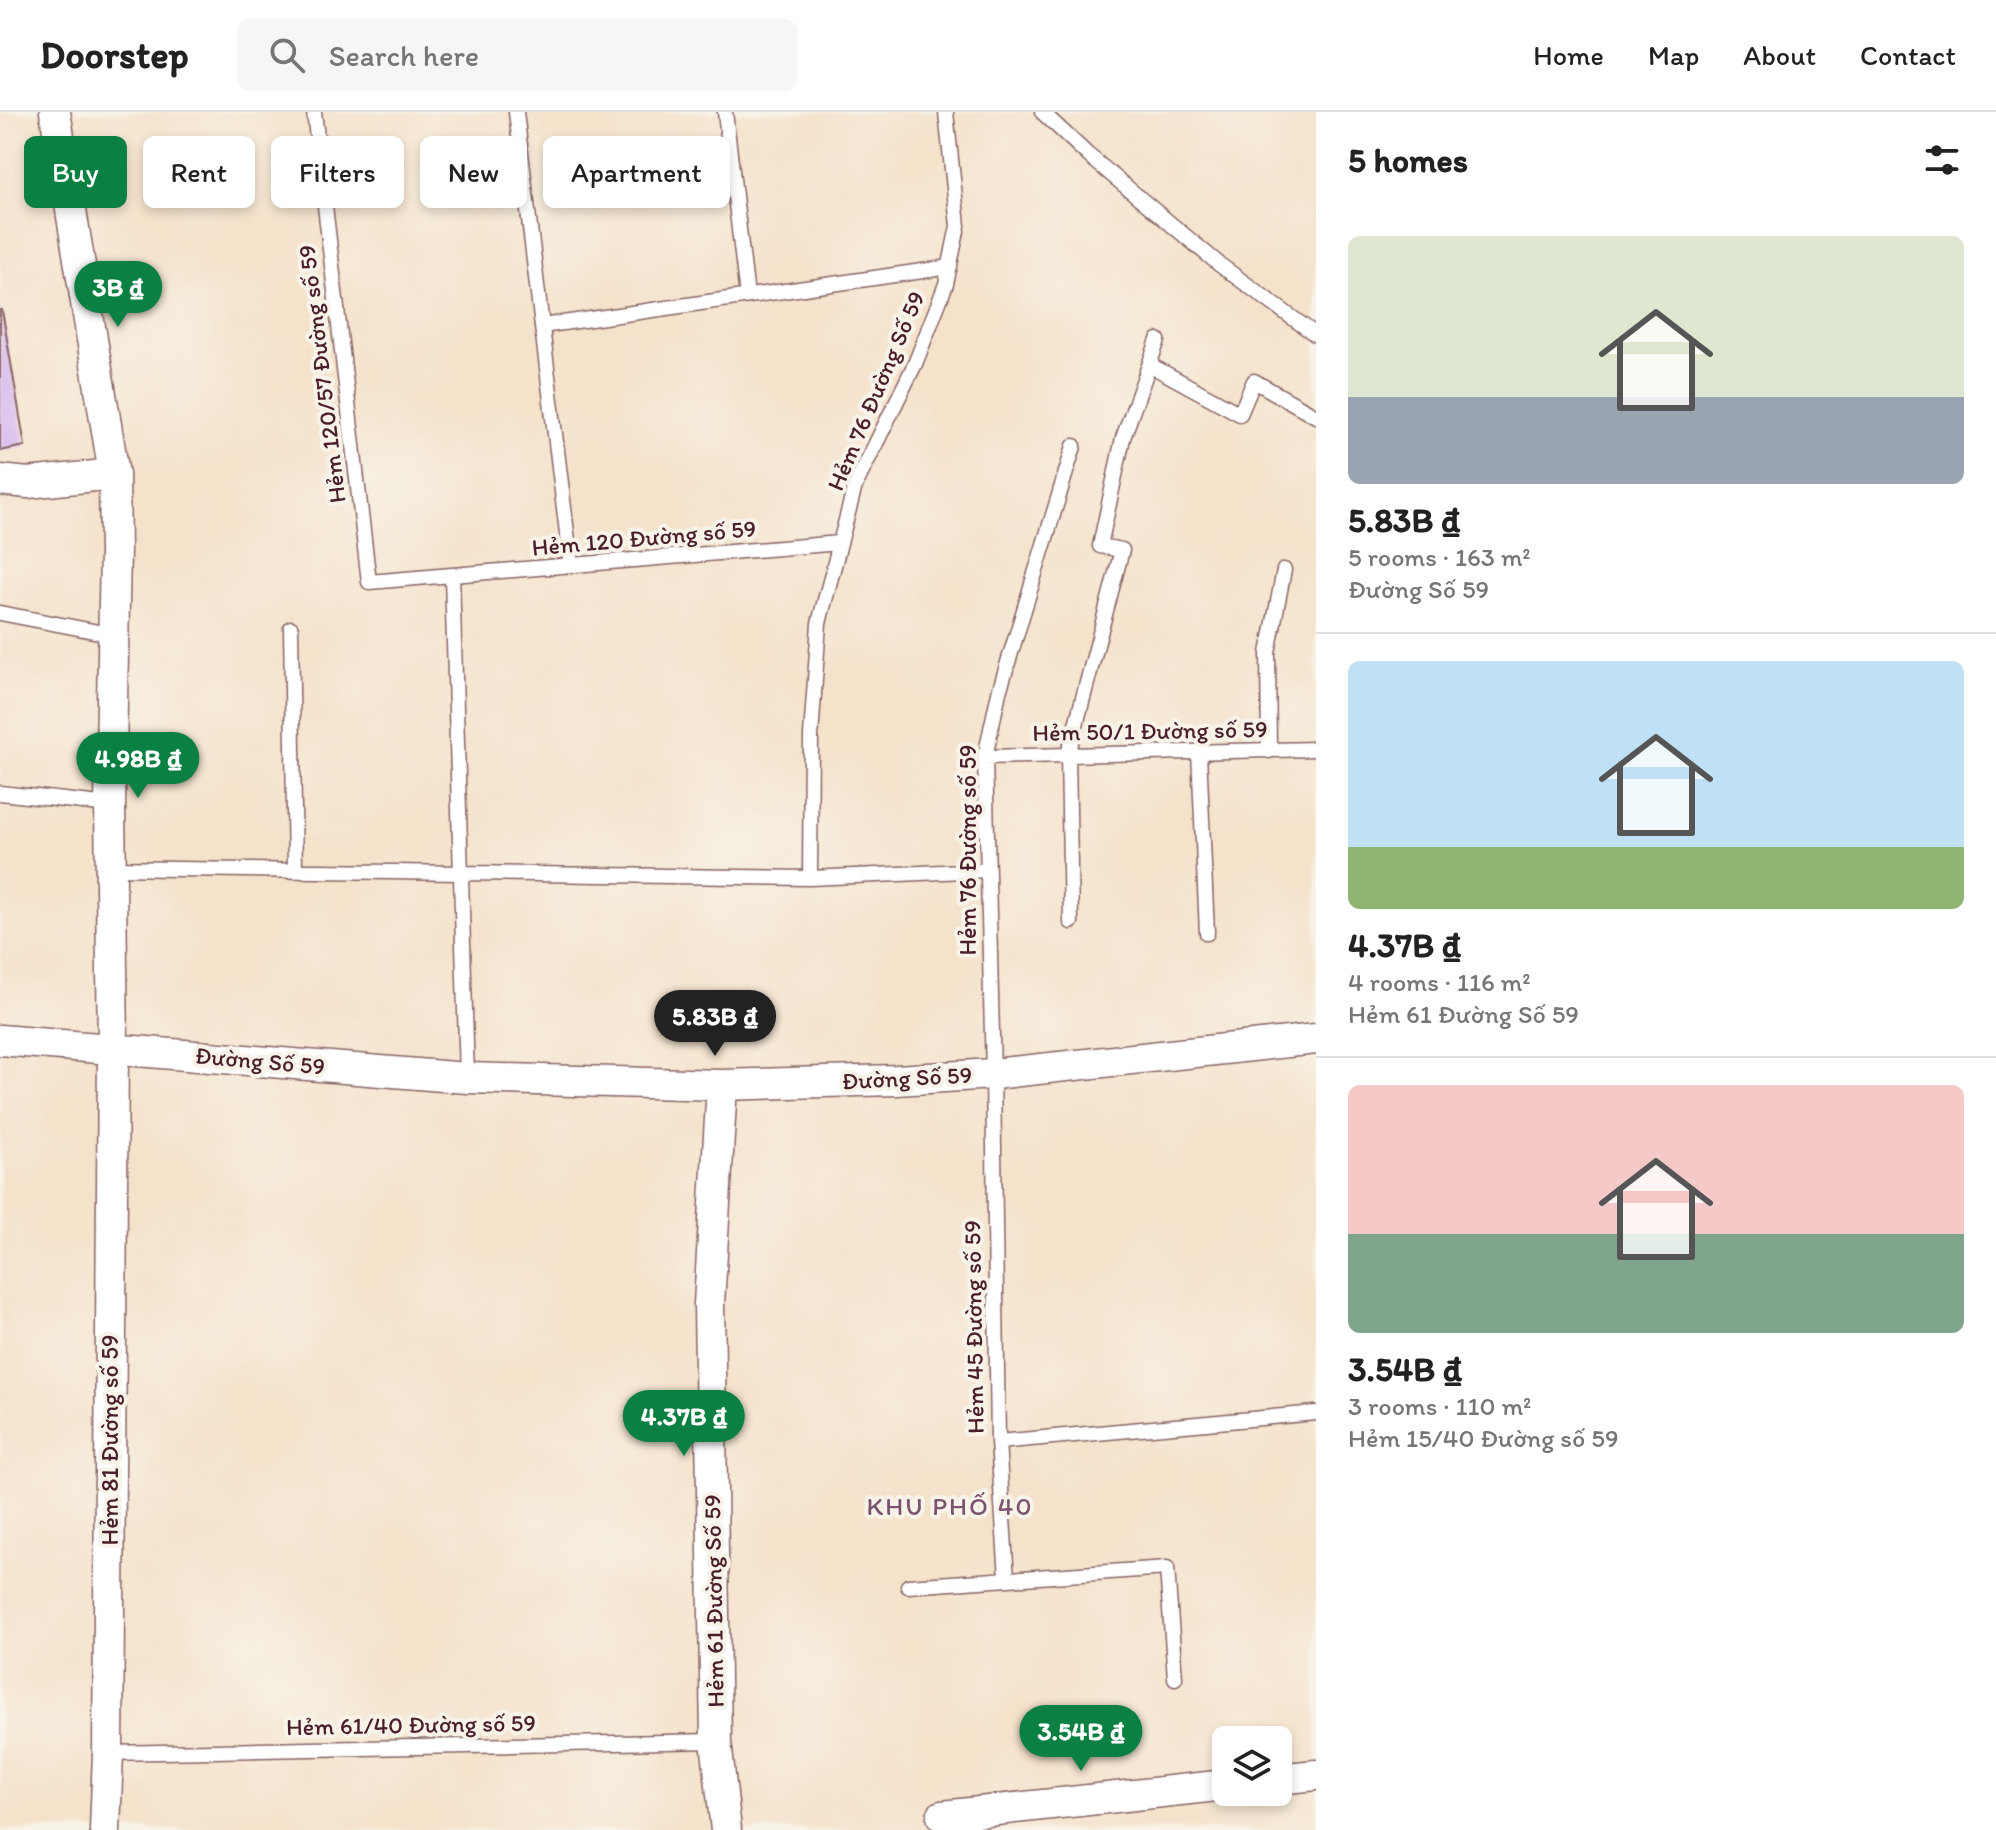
<!DOCTYPE html>
<meta charset="utf-8">
<style>
body{margin:0;font-family:Itim,sans-serif;background:#f6f6f6;color:#222;height:100vh;display:flex;flex-direction:column;font-size:30px;white-space:nowrap}
*{box-sizing:border-box;margin:0}
p{font-size:26px;color:#767676}
.icon{flex:none;width:44px;height:44px;fill:none;stroke:currentColor;stroke-width:2;stroke-linecap:round;stroke-linejoin:round}
.map{position:relative;flex:1;overflow:hidden}
.details{display:flex;flex-direction:column;background:#fff;width:680px}
.details>*{flex:none}
.banner{position:absolute;left:24px;top:24px;width:760px;height:72px;display:flex;gap:16px}
.tools{position:absolute;left:1212px;top:1614px;display:grid;gap:16px}
.tools a{display:grid;place-items:center;width:80px;height:80px;border-radius:12px;background:#fff;box-shadow:0 4px 12px #0003;font-size:40px}
.price{position:absolute;translate:-50% -68px;padding:0 18px;border-radius:28px;background:#0b8043;color:#fff;font-size:26px;line-height:52px;filter:drop-shadow(0 2px 4px #0008)}
.price::after{content:'';position:absolute;left:50%;top:48px;width:24px;height:18px;margin-left:-12px;background:inherit;clip-path:polygon(0 0,100% 0,50% 100%)}
.price.on{background:#222;color:#fff}
ul{padding:0;list-style:none}
li{display:grid;align-content:center;gap:16px;height:424px;padding:0 32px}
li+li{border-top:2px solid #e0e0e0}
li span{display:grid;place-items:center;height:248px;border-radius:12px;color:#555}
li>.icon{margin-inline-start:auto}
span .icon{width:144px;height:144px;fill:#fffc;stroke-width:1}
li b{font-size:34px}
h2{display:flex;justify-content:space-between;align-items:center;height:96px;padding:0 32px;font-size:34px}
.chip{padding:0 28px;border-radius:12px;background:#fff;box-shadow:0 4px 12px #0003;font-size:28px;line-height:72px}
.chip.on{background:#0b8043;color:#fff}
header{display:flex;align-items:center;gap:48px;box-sizing:border-box;height:112px;padding:0 40px;background:#fff;border-bottom:2px solid #e0e0e0}
header strong{font-size:38px}
nav{display:flex;gap:44px;margin-inline-start:auto;font-size:28px}
.search{width:560px;height:72px;background:#f6f6f6;display:flex;align-items:center;gap:20px;box-sizing:border-box;padding:0 28px;border-radius:12px;color:#767676;font-size:30px}
main{display:flex;flex:1;min-height:0}
.map>svg:first-child{display:block}
.building{fill:#d6b3ef}
.lines{fill:none;stroke-linecap:round;stroke-linejoin:round}
.service-casing{stroke:#866363;stroke-width:17}
.minor-casing{stroke:#866363;stroke-width:33}
.service{stroke:#fff;stroke-width:14}
.minor{stroke:#fff;stroke-width:30}
.labels{text-anchor:middle;stroke-width:8;stroke-linejoin:round;paint-order:stroke}
.street-label{font-size:24px;fill:#4a1f2b;stroke:#f7f3e8}
.neighbourhood-label{font-size:26px;letter-spacing:2px;fill:#7b5370;stroke:#f7f3e8}
</style>
<header>
<strong>Doorstep</strong>
<div class="search"><svg class="icon" aria-label="search" viewBox="0 0 24 24"><circle cx="10" cy="10" r="6"/><path d="M15 15l6 6"/></svg>Search here</div>
<nav><a>Home</a><a>Map</a><a>About</a><a>Contact</a></nav>
</header>
<main>
<div class="map">
<svg width="1316" height="1718" viewBox="0 0 1316 1718">
<rect width="100%" height="100%" fill="#f7f3e8"/>
<filter id="ink" filterUnits="userSpaceOnUse"><feTurbulence type="fractalNoise" baseFrequency=".0125" numOctaves="2"/><feDisplacementMap in="SourceGraphic" scale="16" xChannelSelector="R" yChannelSelector="G"/><feConvolveMatrix kernelMatrix="1 2 1 2 8 2 1 2 1" color-interpolation-filters="sRGB"/></filter>
<filter id="wash" filterUnits="userSpaceOnUse"><feTurbulence type="fractalNoise" baseFrequency=".006" numOctaves="4" result="noise"/><feDisplacementMap in="SourceGraphic" scale="32" xChannelSelector="R" yChannelSelector="G"/><feGaussianBlur stdDeviation="1.8" result="paint"/><feColorMatrix in="noise" values="0 0 0 0 0 0 0 0 0 0 0 0 0 0 0 0 0 1.4 0 .05"/><feComposite in="paint" operator="in"/></filter>
<g filter="url(#wash)">
<rect width="100%" height="100%" fill="#f5e2cb"/>
<g id="blocks">
<path class="building" d="M0 198H2L25 334 0 339Z"/>
</g>
</g>
<g filter="url(#ink)">
<use href="#blocks" fill-opacity="0" stroke="#866363" stroke-width="2"/>
<g class="lines">
<g class="service-casing">
<path id="service" d="M314 0 369 470 452 463 467 966
M516 0 571 454
M725 0 747 184
M1042 0 1088 43 1220 153 1316 223
M542 214 950 155
M1150 253 1240 302 1254 269 1316 304
M452 463 840 431
M0 501 114 523
M291 516 295 758
M1269 639 1268 541 1284 458
M1199 640 1207 821
M985 645 1316 637
M0 681 110 693
M111 756 810 766 987 758
M810 766 811 624 819 511 855 374 915 252 946 172 958 114 946 0
M1071 810 1068 643 1122 438 1100 434 1123 326 1158 228
M998 1330 1316 1301
M1007 1467 998 1330 993 962 985 645 999 580 1074 334
M908 1474 1167 1456 1175 1566
M108 1641 716 1629"/>
</g>
<g class="minor-casing">
<path id="minor" d="M55 0 114 362 115 439 110 693 113 938 108 1641 105 1718
M0 368 28 371 114 362
M0 928 467 966 722 973 896 968 993 962 1316 927
M722 973 709 1192 716 1629 726 1718
M1278 1667 1316 1663
M942 1704 1226 1673"/>
</g>
<use href="#service" class="service"/>
<use href="#minor" class="minor"/>
</g>
</g>
<g class="labels">
<g class="street-label">
<text transform="translate(322 262) rotate(-97)" y="8">Hẻm 120/57 Đường số 59</text>
<text transform="translate(876 279) rotate(-67)" y="8">Hẻm 76 Đường Số 59</text>
<text transform="translate(644 426) rotate(-5)" y="8">Hẻm 120 Đường số 59</text>
<text transform="translate(1150 619) rotate(-1)" y="8">Hẻm 50/1 Đường số 59</text>
<text transform="translate(968 738) rotate(-90)" y="8">Hẻm 76 Đường số 59</text>
<text transform="translate(260 949) rotate(5)" y="8">Đường Số 59</text>
<text transform="translate(907 966) rotate(-3)" y="8">Đường Số 59</text>
<text transform="translate(974 1215) rotate(-91)" y="8">Hẻm 45 Đường số 59</text>
<text transform="translate(110 1328) rotate(-90)" y="8">Hẻm 81 Đường số 59</text>
<text transform="translate(714 1489) rotate(-91)" y="8">Hẻm 61 Đường Số 59</text>
<text transform="translate(411 1613) rotate(-1)" y="8">Hẻm 61/40 Đường số 59</text>
</g>
<g class="neighbourhood-label">
<text x="950" y="1403">KHU PHỐ 40</text>
</g>
</g>
</svg>
<div class="tools">
<a><svg class="icon" aria-label="layers" viewBox="0 0 24 24"><path d="M12 4l9 5-9 5-9-5zM3 14l9 5 9-5"/></svg></a>
</div>
<b class="price" style="left:118px;top:217px">3B ₫</b>
<b class="price" style="left:138px;top:688px">4.98B ₫</b>
<b class="price on" style="left:715px;top:946px">5.83B ₫</b>
<b class="price" style="left:684px;top:1346px">4.37B ₫</b>
<b class="price" style="left:1081px;top:1661px">3.54B ₫</b>
<div class="banner">
<a class="chip on">Buy</a>
<a class="chip">Rent</a>
<a class="chip">Filters</a>
<a class="chip">New</a>
<a class="chip">Apartment</a>
</div>
</div>
<section class="details">
<h2>5 homes<svg class="icon" aria-label="filters" viewBox="0 0 24 24"><path d="M4 7h16M4 17h16"/><circle cx="9" cy="7" r="2"/><circle cx="15" cy="17" r="2"/></svg></h2>
<ul>
<li><span style="background:linear-gradient(#dfe7d0 65%,#9aa5b1 0)"><svg class="icon" aria-label="home" viewBox="0 0 24 24"><path d="M3 11l9-7 9 7M6 9v11h12V9"/></svg></span><div><b>5.83B ₫</b><p>5 rooms · 163 m²</p><p>Đường Số 59</p></div></li>
<li><span style="background:linear-gradient(#bfe0f5 75%,#8fb573 0)"><svg class="icon" aria-label="home" viewBox="0 0 24 24"><path d="M3 11l9-7 9 7M6 9v11h12V9"/></svg></span><div><b>4.37B ₫</b><p>4 rooms · 116 m²</p><p>Hẻm 61 Đường Số 59</p></div></li>
<li><span style="background:linear-gradient(#f6c9c9 60%,#7fa58c 0)"><svg class="icon" aria-label="home" viewBox="0 0 24 24"><path d="M3 11l9-7 9 7M6 9v11h12V9"/></svg></span><div><b>3.54B ₫</b><p>3 rooms · 110 m²</p><p>Hẻm 15/40 Đường số 59</p></div></li>
</ul>
</section>
</main>
